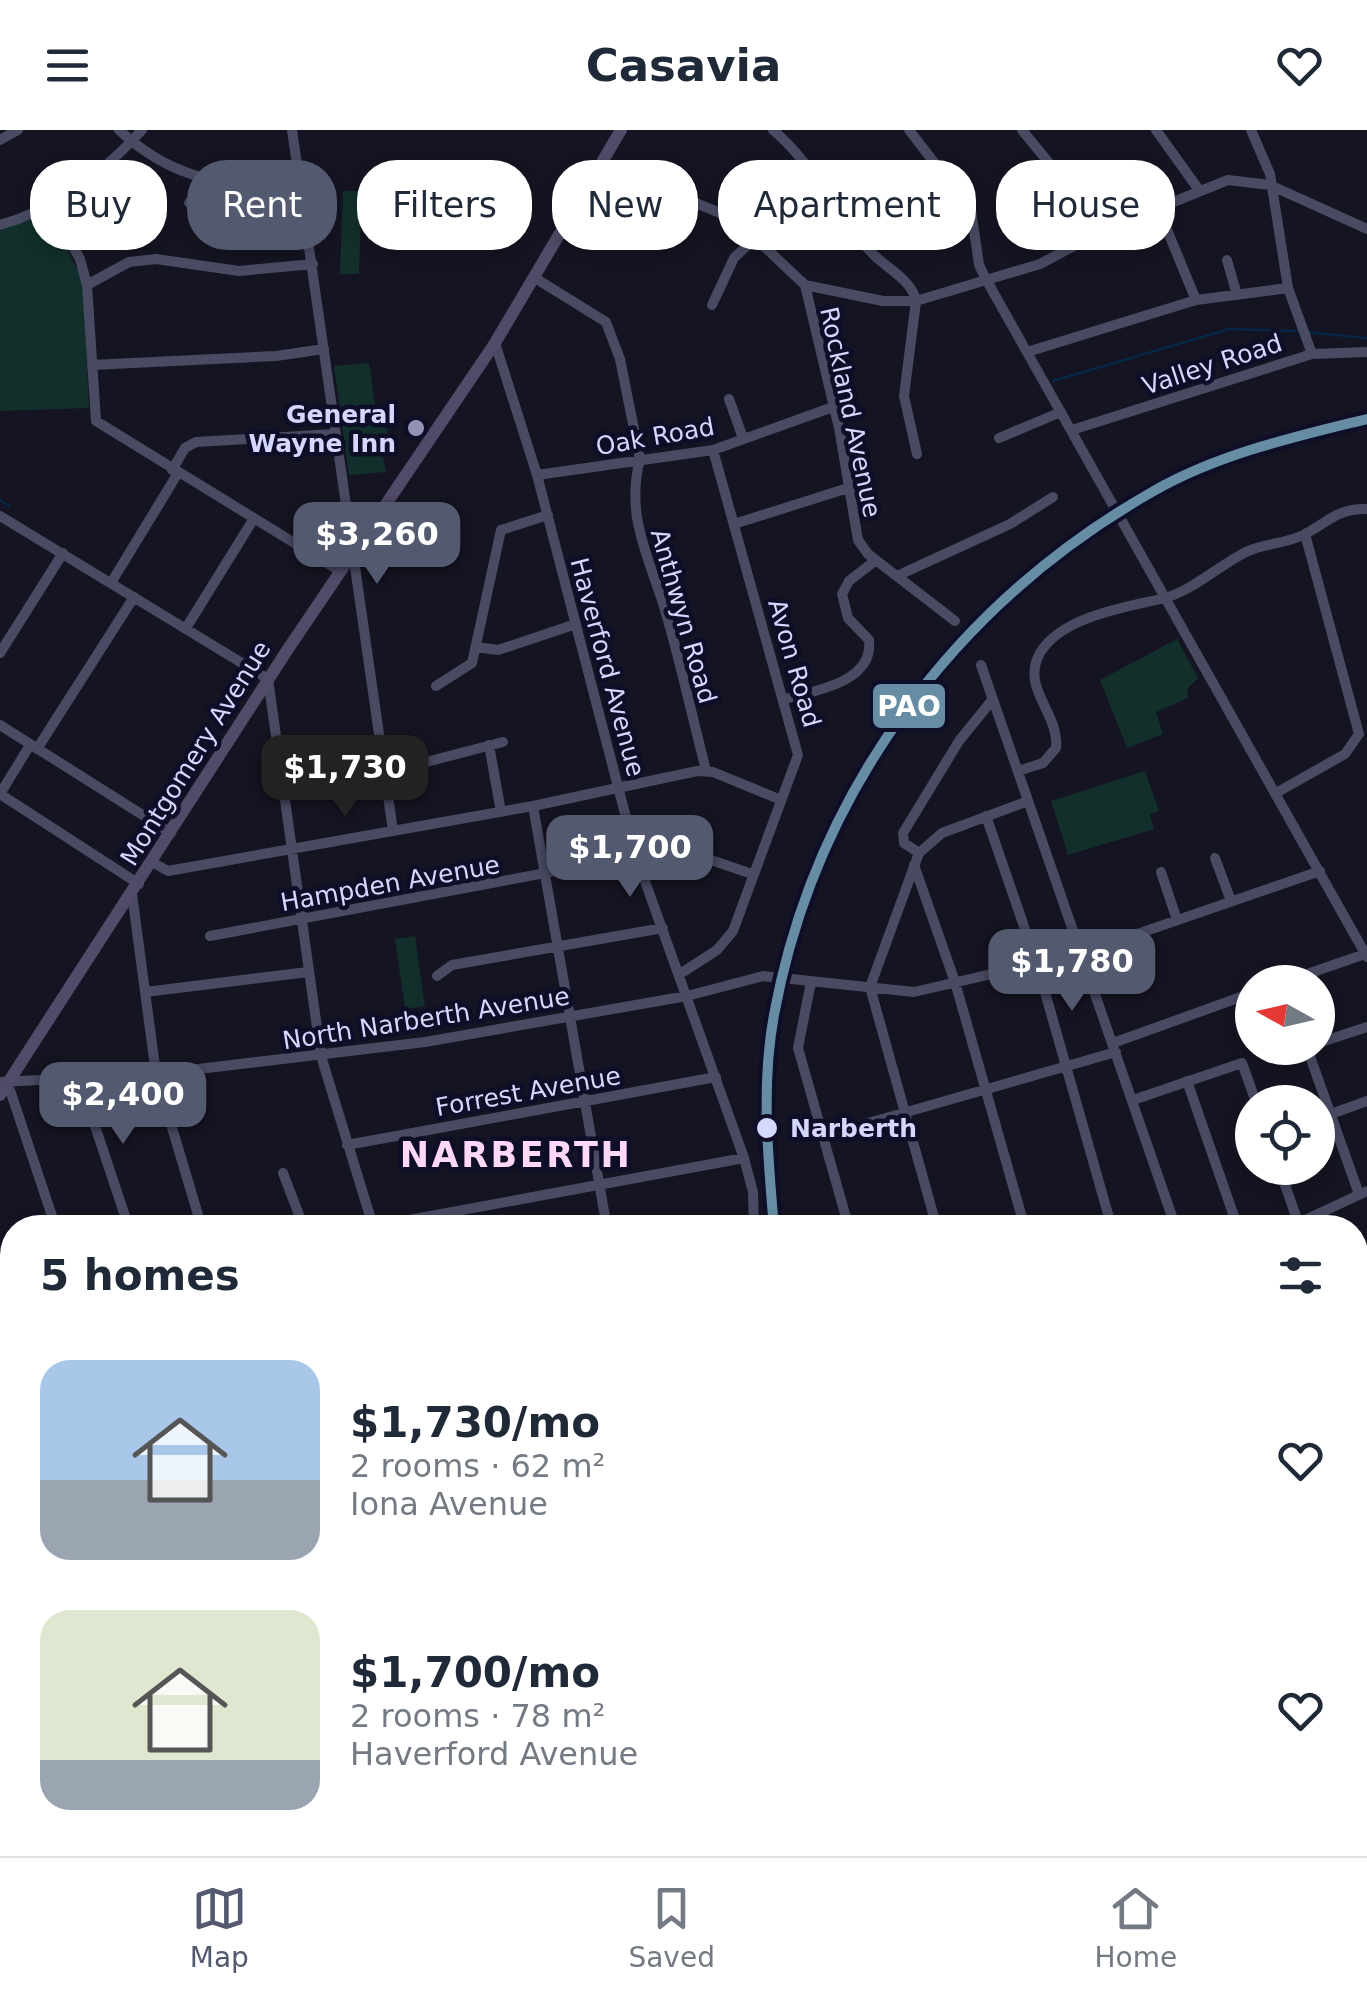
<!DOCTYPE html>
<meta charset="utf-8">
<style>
body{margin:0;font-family:"DejaVu Sans",sans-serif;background:#f2f2f3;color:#1f2937;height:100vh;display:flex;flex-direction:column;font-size:38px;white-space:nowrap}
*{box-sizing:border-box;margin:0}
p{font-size:32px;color:#747a83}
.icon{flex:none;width:55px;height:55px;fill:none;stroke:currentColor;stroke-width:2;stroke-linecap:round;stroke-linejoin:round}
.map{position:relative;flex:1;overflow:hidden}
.details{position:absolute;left:0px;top:1085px;width:1368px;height:642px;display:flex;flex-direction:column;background:#fff;border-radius:40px 40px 0 0;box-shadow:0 5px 15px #0003}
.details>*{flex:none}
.top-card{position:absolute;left:30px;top:30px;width:1308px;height:90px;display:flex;gap:20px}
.needle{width:65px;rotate:278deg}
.tools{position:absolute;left:1235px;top:835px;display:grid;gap:20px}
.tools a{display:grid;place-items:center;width:100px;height:100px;border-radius:50%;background:#fff;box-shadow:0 5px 15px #0003;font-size:50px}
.price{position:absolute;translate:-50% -85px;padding:0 22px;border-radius:20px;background:#53596e;color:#fff;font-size:32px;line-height:65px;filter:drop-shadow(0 2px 5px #0008)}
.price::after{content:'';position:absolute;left:50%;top:60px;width:30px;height:22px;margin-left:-15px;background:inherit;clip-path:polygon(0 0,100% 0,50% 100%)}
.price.selected{background:#222;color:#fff}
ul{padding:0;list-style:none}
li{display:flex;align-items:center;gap:30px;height:250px;padding:0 40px}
li span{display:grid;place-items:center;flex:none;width:280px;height:200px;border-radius:30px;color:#555}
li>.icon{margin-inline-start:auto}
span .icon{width:120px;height:120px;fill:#fffc;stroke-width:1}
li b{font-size:42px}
h2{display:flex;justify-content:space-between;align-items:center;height:120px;padding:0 40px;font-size:42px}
.pill{padding:0 35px;border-radius:40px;background:#fff;box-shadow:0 5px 15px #0003;font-size:35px;line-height:90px}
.pill.selected{background:#53596e;color:#fff}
header{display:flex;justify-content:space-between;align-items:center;height:130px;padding:0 40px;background:#fff;font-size:45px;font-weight:700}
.tabs{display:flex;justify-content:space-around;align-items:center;height:140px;border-top:2px solid #e0e1e3;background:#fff;font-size:28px;color:#747a83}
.tabs a{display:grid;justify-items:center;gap:5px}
.tabs .selected{color:#53596e}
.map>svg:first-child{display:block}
.green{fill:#122f2c}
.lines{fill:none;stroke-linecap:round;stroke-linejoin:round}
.stream{stroke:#082745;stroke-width:2.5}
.minor{stroke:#494b63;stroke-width:10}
.major{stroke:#514b69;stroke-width:12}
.rail-1-casing{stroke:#0f0e28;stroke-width:18}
.rail-1{stroke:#668da4;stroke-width:10}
.poi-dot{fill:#9293b2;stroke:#0f0e28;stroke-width:4}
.stop-dot{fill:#d6d7ff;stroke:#0f0e28;stroke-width:4}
.labels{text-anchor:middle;stroke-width:9;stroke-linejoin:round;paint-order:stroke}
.street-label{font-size:25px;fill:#d6d7ff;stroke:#0f0e28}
.poi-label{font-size:25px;font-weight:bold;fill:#d6d7ff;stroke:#0f0e28;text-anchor:end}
.stop-label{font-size:25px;font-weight:bold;fill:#d6d7ff;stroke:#0f0e28;text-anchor:start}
.district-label{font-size:35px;font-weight:bold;letter-spacing:2.5px;fill:#ffd8f7;stroke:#0f0e28}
.line-badge{stroke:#0f0e28;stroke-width:4}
.badge-label{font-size:28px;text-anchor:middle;font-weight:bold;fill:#fff}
</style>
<header><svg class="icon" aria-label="menu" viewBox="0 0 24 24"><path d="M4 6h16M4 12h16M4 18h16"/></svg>Casavia<svg class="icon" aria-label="heart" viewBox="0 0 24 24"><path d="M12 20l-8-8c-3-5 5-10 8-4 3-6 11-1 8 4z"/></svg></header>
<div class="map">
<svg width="1367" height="1726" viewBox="0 0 1367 1726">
<rect width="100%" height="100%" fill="#151422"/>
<path class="green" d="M343 61H362L359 144H340Z
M47 81 83 150 89 278 0 281V101Z
M369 233 378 295 387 299 389 308 380 310 386 342 349 345 334 236Z
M1177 509 1198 548 1187 559 1188 568 1156 582 1163 604 1127 618 1100 550Z
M1145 641 1159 681 1150 684 1154 699 1068 725 1051 671Z
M415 806 425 876 405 879 395 809Z"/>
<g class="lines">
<path class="stream" d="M1307 202 1367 208
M1053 251 1229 199 1299 201
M0 370 9 376
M1355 1260 1367 1250
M395 1726 409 1715"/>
<path class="minor" d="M119 0C173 50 228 60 300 49
M292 0 393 701
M773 0C816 36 836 88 875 126 889 139 913 152 916 171L904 266 917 324
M909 0 971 80 979 135 987 151 1367 827
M1022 0 1104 100
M1156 0 1199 60
M1251 0 1270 44 1288 158 1312 224
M0 10 18 0
M602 35 735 89 805 155 883 171H916L1040 134 1104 100 1228 50 1270 55 1367 99
M189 73 207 51
M50 75 80 129 87 155 96 291 340 441
M1158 78 1196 170
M659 89 671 62
M0 95C57 79 103 43 142 0
M1227 130 1237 165
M535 148 606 192 620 229 640 329C625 386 649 427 665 480 681 533 692 587 706 640
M87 155 129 132 156 129 239 141 313 134
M805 155 839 298 858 410 868 424 955 491
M712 175 734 128 756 107
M495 213 537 345 636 726 744 1028 753 1062 754 1098
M1027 222 1196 170 1288 158
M92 235 276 226 324 219
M729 269 743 308
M1072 300 1312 224 1367 222
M999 308 1061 282
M172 340 185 318 196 312 335 304
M537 345 713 320 833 277
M0 386 268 549 321 926 373 1096
M734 394 848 358
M899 445 1010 394 1053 367
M111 453 178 343
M186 498 253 390
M476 517 498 520 576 494
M0 523 63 423
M981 535 1176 1098
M436 556 472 533 501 400 548 385
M785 569C815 561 874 552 869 510L848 488 842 464 849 451 876 430
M0 595 171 703
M489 615 501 682
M37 619 134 467
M1018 641 1043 633 1056 618C1060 584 1020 558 1040 523 1062 486 1128 477 1165 468 1193 460 1220 435 1246 422 1264 413 1287 414 1305 404 1328 392 1338 378 1367 379
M384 643 503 612
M282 650 382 632
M1276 663 1345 624 1359 604 1305 404
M0 664 139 754
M0 664 30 615
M533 676 607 1098
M986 686 1037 834 1112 1098
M919 723 904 713 903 703 959 611 993 569
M1215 728 1231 771
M152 732 168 741 533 676 697 641 713 642 781 670
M914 735 955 852 1025 1098
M1161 742 1177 790
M642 744 708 729 752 744
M132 764 156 944 202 1098
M210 806 636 726
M680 844 717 820 733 801 798 625 713 320
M437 846 452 835 663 798
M811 852 798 918 849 1098
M1284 852 1365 824
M145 862 308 842
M1113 913 1252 863
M1318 913 1367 897
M1307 918 1359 1064
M79 948 129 1098
M1187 951 1238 1098
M0 952 156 944 425 912 687 866 763 846 914 862 1082 823 1320 741
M8 954 56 1098
M1133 970 1242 933 1256 972
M1331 984 1367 971
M823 1006 1116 922
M347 1015 716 947
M1279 1038 1298 1092
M283 1043 304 1098
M365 1098 744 1028
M937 1098 870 857 919 723 942 703 1028 671
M1288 1098 1367 1061
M0 1195 12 1191
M1355 1222 1367 1221
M0 1287 12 1282
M1355 1341 1367 1338
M1355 1447 1367 1440
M0 1541 12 1579
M1355 1550 1367 1541
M1355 1659 1367 1654
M0 1709 12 1704
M19 1715 23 1726
M266 1715 270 1726
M1090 1715 1091 1726
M1173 1715 1175 1726
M1331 1715 1339 1726
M1040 1726 1042 1715
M1112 1726 1140 1715"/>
<path class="major" d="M0 965 288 519 495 213 621 0
M869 1715 870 1726"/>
<g class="rail-1-casing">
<path id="rail-1" d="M774 1098C768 1028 761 955 774 885 815 662 955 474 1152 362 1218 324 1294 307 1367 289"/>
</g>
<use href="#rail-1" class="rail-1"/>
</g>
<circle class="poi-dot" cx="416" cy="298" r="10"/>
<circle class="stop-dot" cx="767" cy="998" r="12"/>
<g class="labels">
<g class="street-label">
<text transform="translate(1212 234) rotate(-18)" y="9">Valley Road</text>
<text transform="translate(851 282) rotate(78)" y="9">Rockland Avenue</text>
<text transform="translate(655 306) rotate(-10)" y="9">Oak Road</text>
<text transform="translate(684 486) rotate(74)" y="9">Anthwyn Road</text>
<text transform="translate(795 533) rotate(74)" y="9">Avon Road</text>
<text transform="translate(608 537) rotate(75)" y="9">Haverford Avenue</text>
<text transform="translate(195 623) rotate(-58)" y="9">Montgomery Avenue</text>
<text transform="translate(390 753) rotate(-10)" y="9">Hampden Avenue</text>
<text transform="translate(426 888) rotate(-9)" y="9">North Narberth Avenue</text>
<text transform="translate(528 961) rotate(-10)" y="9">Forrest Avenue</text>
</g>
<g class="poi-label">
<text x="396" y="293">General<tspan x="396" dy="29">Wayne Inn</tspan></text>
</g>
<g class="stop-label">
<text x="790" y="1007">Narberth</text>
</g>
<g class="district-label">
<text x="516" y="1037">NARBERTH</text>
</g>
</g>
<rect class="line-badge" x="871" y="552" width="76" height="48" rx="10" fill="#668da4"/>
<g class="badge-label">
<text x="909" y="586">PAO</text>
</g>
</svg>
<div class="tools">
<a><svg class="needle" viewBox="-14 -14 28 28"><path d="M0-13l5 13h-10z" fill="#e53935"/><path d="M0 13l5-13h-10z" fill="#747a83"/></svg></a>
<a><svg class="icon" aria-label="locate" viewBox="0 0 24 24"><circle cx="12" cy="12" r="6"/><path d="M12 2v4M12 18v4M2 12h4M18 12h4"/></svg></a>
</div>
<b class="price" style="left:377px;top:457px">$3,260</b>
<b class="price selected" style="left:345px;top:690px">$1,730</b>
<b class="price" style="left:630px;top:770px">$1,700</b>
<b class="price" style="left:1072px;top:884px">$1,780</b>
<b class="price" style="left:123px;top:1017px">$2,400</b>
<div class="top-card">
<a class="pill">Buy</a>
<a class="pill selected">Rent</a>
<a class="pill">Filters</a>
<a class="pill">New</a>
<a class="pill">Apartment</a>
<a class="pill">House</a>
</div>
<section class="details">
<h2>5 homes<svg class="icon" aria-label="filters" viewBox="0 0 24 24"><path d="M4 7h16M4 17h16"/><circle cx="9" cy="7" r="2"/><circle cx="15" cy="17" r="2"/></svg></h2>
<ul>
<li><span style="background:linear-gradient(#a9c7e8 60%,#9aa5b1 0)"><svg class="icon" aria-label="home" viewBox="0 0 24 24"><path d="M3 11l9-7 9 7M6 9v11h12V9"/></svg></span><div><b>$1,730/mo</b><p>2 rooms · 62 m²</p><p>Iona Avenue</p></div><svg class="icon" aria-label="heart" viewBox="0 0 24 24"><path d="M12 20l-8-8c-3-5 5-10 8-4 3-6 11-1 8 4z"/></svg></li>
<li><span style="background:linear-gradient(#dfe7d0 75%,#9aa5b1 0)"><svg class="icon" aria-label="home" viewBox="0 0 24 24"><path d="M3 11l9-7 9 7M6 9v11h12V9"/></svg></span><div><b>$1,700/mo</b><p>2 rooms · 78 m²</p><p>Haverford Avenue</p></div><svg class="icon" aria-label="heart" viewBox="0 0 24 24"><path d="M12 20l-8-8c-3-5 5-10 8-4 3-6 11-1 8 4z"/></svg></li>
</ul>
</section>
</div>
<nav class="tabs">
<a class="selected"><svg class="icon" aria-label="map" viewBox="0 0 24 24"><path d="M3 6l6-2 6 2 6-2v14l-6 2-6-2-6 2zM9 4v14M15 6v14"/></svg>Map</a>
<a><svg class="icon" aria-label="saved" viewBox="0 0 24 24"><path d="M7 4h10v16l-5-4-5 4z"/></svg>Saved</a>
<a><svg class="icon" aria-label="home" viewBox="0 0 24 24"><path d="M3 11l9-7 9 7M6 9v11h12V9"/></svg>Home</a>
</nav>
